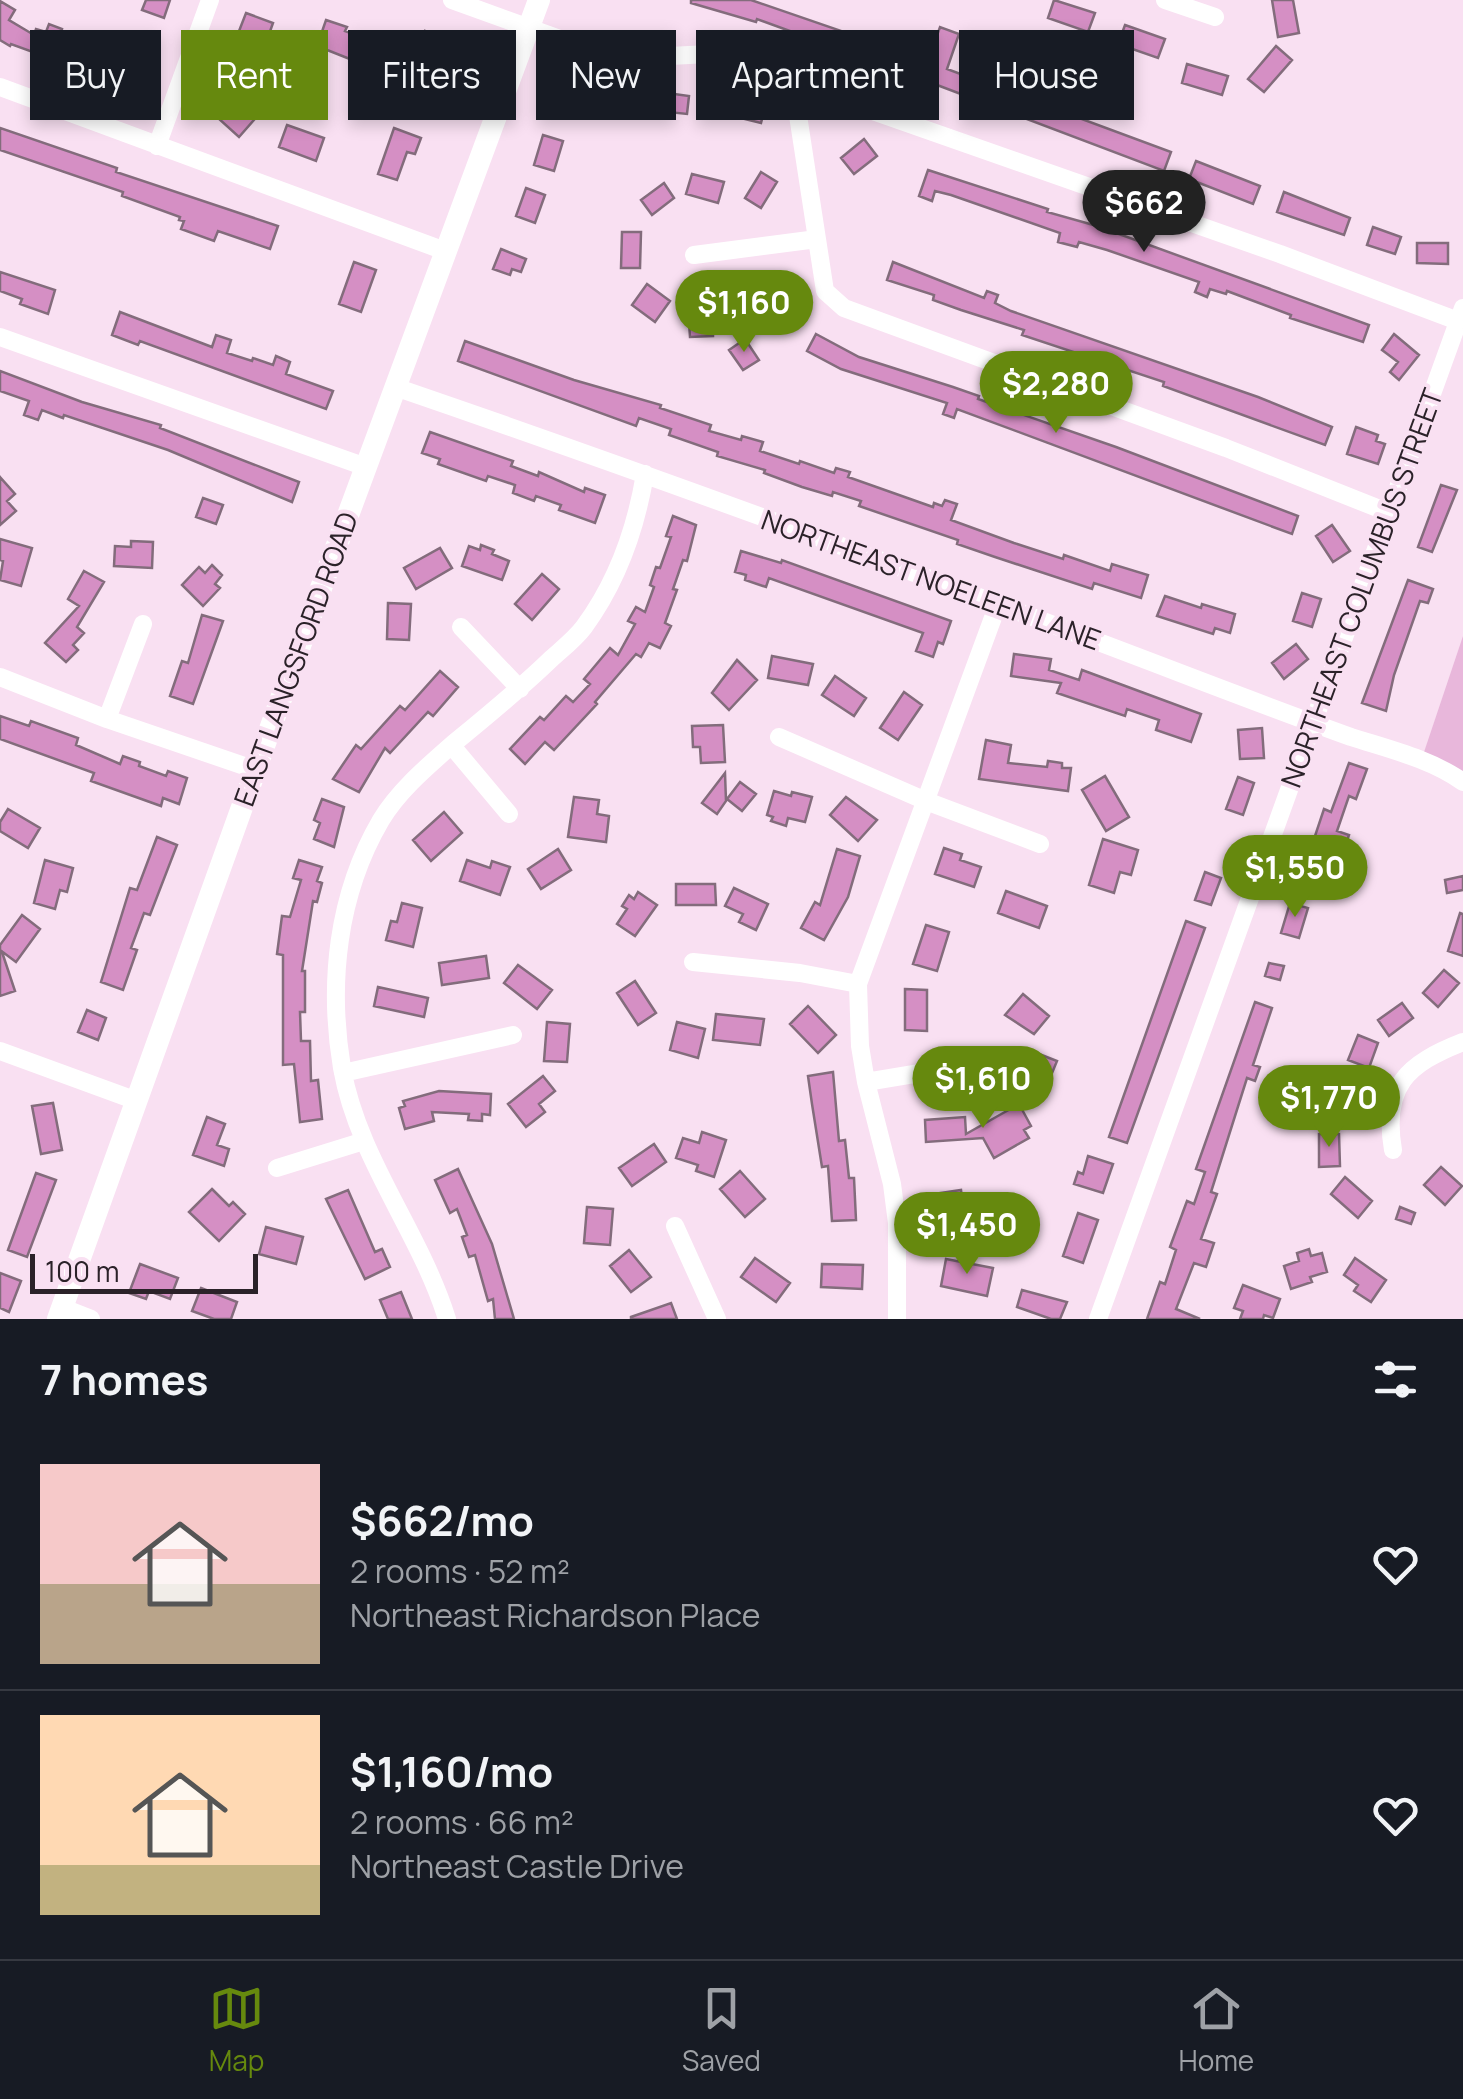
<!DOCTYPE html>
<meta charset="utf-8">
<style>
body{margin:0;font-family:Manrope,sans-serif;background:#242831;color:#f1f3f6;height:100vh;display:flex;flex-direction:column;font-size:38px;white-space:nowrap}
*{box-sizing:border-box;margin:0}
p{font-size:32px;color:#9ea1a6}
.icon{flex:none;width:55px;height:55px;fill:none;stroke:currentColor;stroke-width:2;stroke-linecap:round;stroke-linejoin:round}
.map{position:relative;height:1319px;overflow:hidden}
.panel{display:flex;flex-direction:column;background:#171b24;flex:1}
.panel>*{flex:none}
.top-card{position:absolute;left:30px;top:30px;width:1405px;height:90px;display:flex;gap:20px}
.scale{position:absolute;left:30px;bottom:25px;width:228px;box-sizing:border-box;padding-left:10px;border:5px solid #2b2229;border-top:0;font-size:28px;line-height:35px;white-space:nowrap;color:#2b2229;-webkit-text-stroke:8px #f9e0f2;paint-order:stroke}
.price{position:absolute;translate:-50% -85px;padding:0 22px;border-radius:35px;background:#66890e;color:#fff;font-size:32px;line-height:65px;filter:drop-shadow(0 2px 5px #0008)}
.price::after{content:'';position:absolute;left:50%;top:60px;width:30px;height:22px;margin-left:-15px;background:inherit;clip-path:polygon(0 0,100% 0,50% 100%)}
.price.selected{background:#222;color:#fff}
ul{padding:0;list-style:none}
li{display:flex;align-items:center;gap:30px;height:250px;padding:0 40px}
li+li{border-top:2px solid #363941}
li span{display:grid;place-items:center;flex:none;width:280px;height:200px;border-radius:0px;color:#555}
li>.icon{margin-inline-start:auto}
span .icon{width:120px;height:120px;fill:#fffc;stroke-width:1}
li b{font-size:42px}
h2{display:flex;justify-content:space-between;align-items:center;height:120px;padding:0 40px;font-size:42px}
.pill{padding:0 35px;border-radius:0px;background:#171b24;box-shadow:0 5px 15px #0003;font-size:35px;line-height:90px}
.pill.selected{background:#66890e;color:#fff}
.menu{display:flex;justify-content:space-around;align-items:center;height:140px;border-top:2px solid #363941;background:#171b24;font-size:28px;color:#9ea1a6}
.menu a{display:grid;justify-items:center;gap:5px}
.menu .selected{color:#66890e}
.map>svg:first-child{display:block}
.green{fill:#e8b7db}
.building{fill:#d58fc4;stroke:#836c7c;stroke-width:2.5}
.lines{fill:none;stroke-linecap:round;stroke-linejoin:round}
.minor{stroke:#fff;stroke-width:18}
.tertiary{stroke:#fff;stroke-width:22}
.labels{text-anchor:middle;stroke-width:8;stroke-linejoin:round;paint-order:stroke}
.street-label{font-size:28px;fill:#2b2229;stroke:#f9e0f2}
</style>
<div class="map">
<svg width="1463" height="1319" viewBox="0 0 1463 1319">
<rect width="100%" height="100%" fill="#f9e0f2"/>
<path class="green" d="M1463 636V782L1421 761Z"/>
<path class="building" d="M146 0H170L164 18 142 10Z
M691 0H751L928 61 940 27 959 34 947 69 1171 152 1164 171 908 74 757 19 756 22 691 3Z
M1054 0 1095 13 1088 32 1048 18Z
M1272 0H1293L1299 33 1278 37Z
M0 1 15 10 9 20 34 35 36 29 46 32 49 24 62 29 59 38 87 48 148 61 142 86 72 71 53 65 55 60 11 44 10 46 0 40Z
M246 13 273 23 262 54 234 44Z
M326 20 347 27 345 31 373 41 365 65 317 46Z
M1125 25 1165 39 1158 58 1118 44Z
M425 31 448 40 426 99 403 91Z
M1276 46 1292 60 1264 92 1248 79Z
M1187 64 1228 76 1222 95 1182 83Z
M230 85 260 113 239 137 208 109Z
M588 89 592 107 562 113 559 95Z
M660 92 689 96 687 114 658 111Z
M737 100 765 107 761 123 733 116Z
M287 125 324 138 316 161 279 147Z
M0 128 117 168 116 172 278 226 270 249 218 231 214 241 181 229 184 221 179 220 180 217 122 196 123 192 0 150Z
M394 128 421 138 415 154 407 152 397 180 378 174Z
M543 135 563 141 554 171 534 165Z
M864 139 877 156 854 174 841 158Z
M1196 161 1260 186 1253 204 1189 179Z
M928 170 1048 209 1047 212 1097 226 1369 325 1363 342 1290 318 1291 315 1227 291 1226 294 1210 289 1207 297 1195 292 1199 282 1107 250 1079 242 1077 247 1058 242 1060 233 951 195 935 191 932 201 919 196Z
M761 172 777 182 761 208 745 198Z
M692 174 724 182 718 203 686 194Z
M664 183 674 198 652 215 641 200Z
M526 188 545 195 535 223 516 216Z
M1284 192 1350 218 1344 235 1277 212Z
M1373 227 1401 237 1395 254 1367 245Z
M622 232H641L640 268H621Z
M1417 243H1448V264L1417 263Z
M501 249 526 259 521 272 512 269 510 275 493 269Z
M354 262 376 270 361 312 339 304Z
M893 262 984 298 987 291 998 295 995 303 1011 311 1258 397 1332 427 1325 445 1163 386 1164 382 1022 335 1024 330 961 310 933 300 934 295 887 280Z
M0 272 55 290 48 314 20 304 22 299 0 291Z
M647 284 670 301 655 322 632 305Z
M757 288 786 296 781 314 752 305Z
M717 305 718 324H713V336L690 337 688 307Z
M120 312 212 347 216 335 231 340 227 353 252 361 253 358 273 365 276 356 290 362 286 374 333 391 326 409 140 341 138 345 112 335Z
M816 334 859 357 953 387 979 396 978 399 1116 447 1298 516 1292 534 957 409 954 418 943 414 947 403 841 369 807 351Z
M1394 334 1419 355 1399 380 1390 372 1398 362 1382 350Z
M745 339 759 360 743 370 729 350Z
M465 341 574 380 661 405 660 408 711 425 709 431 741 440 742 436 763 442 760 451 799 464 800 461 834 473 836 468 850 472 848 477 933 507 934 503 942 506 945 500 957 504 951 520 1014 543 1063 559 1064 555 1110 571 1112 564 1148 575 1141 598 1094 583 1092 589 995 557 957 544 958 540 859 506 861 501 833 492 832 496 802 487 764 473 765 470 717 456 718 452 669 435 671 429 639 418 636 426 458 361Z
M0 371 82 402 161 425 160 428 299 482 292 502 168 450 64 415 63 418 42 410 38 420 24 415 29 401 0 391Z
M1356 427 1378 435 1376 441 1385 444 1378 464 1347 454Z
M430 432 513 461 511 466 538 476 539 472 584 492 585 488 605 495 595 523 559 510 561 505 536 496 534 501 513 493 515 485 488 476 486 481 438 464 440 459 422 453Z
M0 477 15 494 7 501 16 511 0 525Z
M1441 485 1457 490 1432 552 1418 547Z
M203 498 223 505 216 524 196 517Z
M673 516 696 525 687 561 683 560 673 589 677 590 665 623 671 626 660 648 649 643 641 657 636 654 595 702 597 704 554 750 545 742 525 764 510 749 540 717 544 720 566 696 573 702 590 684 584 679 610 648 618 655 635 624 628 621 636 607 645 612 654 587 650 585 656 567 660 568 671 537 666 536Z
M1332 525 1350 551 1333 562 1316 536Z
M0 539 32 548 21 586 0 580 3 561 0 560Z
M131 541 153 542 152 568 114 566 115 546 131 547Z
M481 545 494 550 492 554 509 561 502 580 462 566 469 546 480 550Z
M440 548 452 568 416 589 404 568Z
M741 551 781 563 782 560 951 621 943 644 938 642 933 657 916 651 923 633 769 578 766 587 745 580 746 575 735 572Z
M212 565 222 575 215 584 220 588 203 606 182 585 199 567 205 573Z
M84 571 104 582 77 627 84 633 73 645 78 650 66 662 45 643 79 606 68 599Z
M542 574 559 589 532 620 515 604Z
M1408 580 1433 589 1428 603 1420 601 1394 675 1386 711 1362 703Z
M1302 593 1321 599 1312 627 1293 621Z
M1165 596 1201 608 1202 604 1235 614 1230 633 1215 628 1213 634 1157 616Z
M388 603 411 604 409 640 387 639Z
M202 615 223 621 193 704 170 696 182 661 188 663Z
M1296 644 1308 659 1284 679 1272 663Z
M1014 654 1051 659 1049 670 1079 680 1082 670 1201 714 1191 742 1156 730 1159 720 1127 709 1125 716 1057 693 1061 683 1011 676Z
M772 656 813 664 808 685 768 678Z
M737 660 757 680 729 710 712 693Z
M440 671 458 687 433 716 428 712 390 753 385 748 359 792 333 779 356 745 361 749 400 706 405 710Z
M835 676 866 698 854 716 822 695Z
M904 692 922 705 898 740 880 728Z
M0 716 29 726 31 721 78 738 76 745 120 764 123 756 140 762 139 766 166 776 168 771 187 778 179 804 163 798 161 806 91 781 94 773 0 739Z
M723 725 725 762 701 763 700 747H693L692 726Z
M1262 728 1264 758 1240 759 1238 730Z
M986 740 1011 745 1008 763 1047 767 1048 761 1062 763V768H1071L1068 791 979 779Z
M1349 763 1367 769 1356 799 1349 796 1337 831 1349 835 1344 850 1314 839 1324 809 1331 812Z
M725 773 726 801 717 814 702 803Z
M1105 776 1129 817 1106 831 1082 790Z
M1238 777 1254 783 1243 815 1226 809Z
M740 782 756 794 742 811 727 799Z
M774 791 791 796 792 792 812 797 805 822 788 818 786 826 771 821 773 817 767 815Z
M574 797 599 800 597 814 609 816 606 842 568 837Z
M846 797 877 820 858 841 830 815Z
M322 799 344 807 334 847 314 839 320 823 314 820Z
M8 809 40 828 28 848 0 831V822Z
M444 812 462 833 431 861 413 840Z
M157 837 177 845 150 915 144 913 131 948 137 950 123 990 101 982 130 888 137 890Z
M1103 839 1138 850 1131 875 1120 872 1114 893 1089 885Z
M944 848 962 854 960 860 981 867 974 887 935 874Z
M558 849 571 870 541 889 528 869Z
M837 849 860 856 848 897 824 940 801 928 815 902 820 905Z
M45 860 73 868 67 892 60 890 55 909 34 903Z
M299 860 322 867 317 881 322 883 317 902 313 901 302 971H305V1012H300L301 1041H310L311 1081 318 1080 322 1119 300 1122 294 1064 283 1065V955L277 954 282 916 290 917 301 880 293 878Z
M467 860 490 868 492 861 510 867 500 895 460 881Z
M1205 872 1221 878 1211 905 1195 900Z
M1463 876V890L1447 893 1445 880Z
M676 884H715L716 905H676Z
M734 888 768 904 756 930 739 922 743 914 725 906Z
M1006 891 1047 906 1039 928 998 913Z
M638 892 657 905 635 936 617 924 627 909 622 906 629 895 634 899Z
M402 903 422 908 413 947 386 940 391 921 397 922Z
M1290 903 1308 908 1299 938 1281 933Z
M1460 913 1463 914V956L1448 951Z
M22 915 40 929 16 962 0 950V945Z
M1186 921 1205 928 1127 1143 1109 1137Z
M926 925 949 932 937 971 913 964Z
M2 952 15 991 0 996V953Z
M486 956 489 978 442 985 439 963Z
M1269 963 1284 966 1280 980 1265 976Z
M518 965 552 990 537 1009 504 983Z
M1444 970 1459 983 1438 1007 1423 993Z
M635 981 656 1013 638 1025 617 993Z
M378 987 428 998 424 1017 374 1006Z
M905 989 927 990V1031L905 1030Z
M1023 994 1049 1016 1034 1034 1005 1015Z
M1255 1002 1272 1008 1253 1065 1260 1067 1255 1081 1247 1078 1211 1192 1217 1194 1201 1239 1214 1243 1206 1267 1194 1263 1176 1309 1200 1319H1147L1160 1282 1165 1284 1176 1250 1170 1247 1187 1201 1194 1204 1205 1172 1196 1169Z
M1402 1003 1413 1018 1389 1036 1378 1020Z
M808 1006 836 1035 818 1053 790 1024Z
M87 1010 106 1018 98 1040 78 1032Z
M716 1014 764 1019 760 1045 713 1040Z
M547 1022 570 1024 567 1062 544 1061Z
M677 1022 705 1029 698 1058 670 1050Z
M1358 1035 1378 1043 1369 1068 1348 1060Z
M1034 1052 1057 1061 1043 1095 1020 1086Z
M833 1072 839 1141 845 1140 849 1178H854L856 1220 832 1221 828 1166 822 1167 812 1104 808 1076Z
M543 1076 555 1091 539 1104 545 1112 526 1127 508 1104Z
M1336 1087 1355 1094 1347 1118 1327 1110Z
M439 1091 491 1094 490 1115 482 1114V1121L468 1120 469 1114 432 1112 434 1121 405 1129 399 1108 405 1106 403 1101Z
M53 1103 62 1150 41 1154 32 1106Z
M1019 1104 1031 1126 1024 1130 1029 1138 994 1158 983 1138 926 1142 925 1120 965 1117 966 1134Z
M207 1117 225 1124 217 1145 229 1149 224 1166 193 1155Z
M702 1132 726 1140 714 1177 696 1171 698 1165 676 1158 683 1138 699 1143Z
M1319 1134H1339L1340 1166 1319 1167Z
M654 1144 666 1162 632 1186 619 1168Z
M1088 1156 1113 1164 1103 1193 1074 1184 1078 1172 1083 1174Z
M1441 1167 1462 1186 1445 1205 1424 1185Z
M458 1169 492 1244 514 1319H495L493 1299 488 1301 475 1255 469 1257 462 1237 467 1235 457 1209 450 1213 435 1180Z
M740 1171 765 1199 745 1217 720 1189Z
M36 1173 56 1180 27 1257 8 1250Z
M1345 1177 1372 1201 1358 1218 1331 1194Z
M212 1189 229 1206 233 1202 245 1214 219 1241 189 1212Z
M348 1190 375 1252 382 1249 390 1267 365 1279 326 1199Z
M961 1190 966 1232 940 1235V1193Z
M587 1207 613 1209 610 1245 584 1243Z
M1400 1207 1415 1213 1411 1224 1396 1219Z
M1078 1213 1098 1220 1083 1263 1063 1256Z
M266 1227 303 1237 296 1264 259 1254Z
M1309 1249 1311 1256 1322 1253 1327 1272 1310 1277 1312 1282 1291 1289 1284 1266 1299 1261 1297 1253Z
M629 1250 651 1277 631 1292 610 1266Z
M755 1258 790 1283 776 1302 741 1277Z
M1355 1258 1386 1280 1371 1302 1354 1291 1358 1285 1344 1275Z
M946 1259 993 1268 987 1296 941 1286Z
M140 1264 178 1278 170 1299 149 1291 146 1299 129 1293Z
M822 1264 863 1265 862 1289 821 1287Z
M0 1273 21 1281 9 1312 0 1308Z
M1243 1285 1280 1299 1273 1318 1264 1315 1263 1319H1240L1243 1311 1234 1308Z
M201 1288 237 1302 231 1319H214L192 1311Z
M1022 1290 1067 1302 1060 1319H1051L1017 1307Z
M401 1292 412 1319H388L380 1300Z
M671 1303 677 1319H631V1317Z"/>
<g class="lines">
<path class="minor" d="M452 0 615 59 726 53 755 62 793 83 1280 254 1458 321
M1165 0 1215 17
M793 83 825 291 844 308 1226 448 1390 513
M0 87 445 251
M157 146 210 0
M694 255 817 239
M0 337 366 467
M395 387C666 480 934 579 1201 681 1251 700 1301 719 1351 737 1388 749 1431 759 1463 782
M461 627 520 689
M0 677 107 719 256 770
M107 719 143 624
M779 737 926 801 1040 844
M452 746 509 814
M693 962 800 973 858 984
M0 1051 137 1101
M343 1073 513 1035
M866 1082 968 1065
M1393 1150C1382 1086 1407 1064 1463 1042
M277 1168 364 1141
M675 1226 717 1319
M63 1308 91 1319
M447 1319C420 1232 358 1159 342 1068 328 984 337 895 381 820 399 790 428 766 454 743 487 716 520 689 551 659 562 649 575 639 584 627 617 582 636 528 645 474
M897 1319V1223L892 1184 866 1082 860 1046 858 984 998 604
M1098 1319 1463 308"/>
<path class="tertiary" d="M58 1319 314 607 539 0"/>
</g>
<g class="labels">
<g class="street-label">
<text transform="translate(931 580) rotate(20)" y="10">NORTHEAST NOELEEN LANE</text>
<text transform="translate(1362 588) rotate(-70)" y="10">NORTHEAST COLUMBUS STREET</text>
<text transform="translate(296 659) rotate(-70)" y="10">EAST LANGSFORD ROAD</text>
</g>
</g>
</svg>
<div class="scale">100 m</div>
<b class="price selected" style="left:1144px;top:255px">$662</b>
<b class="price" style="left:744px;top:355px">$1,160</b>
<b class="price" style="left:1056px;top:436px">$2,280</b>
<b class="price" style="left:1295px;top:920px">$1,550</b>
<b class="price" style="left:983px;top:1131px">$1,610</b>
<b class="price" style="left:1329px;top:1150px">$1,770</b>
<b class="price" style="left:967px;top:1277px">$1,450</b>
<div class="top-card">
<a class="pill">Buy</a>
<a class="pill selected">Rent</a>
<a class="pill">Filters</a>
<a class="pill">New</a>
<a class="pill">Apartment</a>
<a class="pill">House</a>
</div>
</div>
<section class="panel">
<h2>7 homes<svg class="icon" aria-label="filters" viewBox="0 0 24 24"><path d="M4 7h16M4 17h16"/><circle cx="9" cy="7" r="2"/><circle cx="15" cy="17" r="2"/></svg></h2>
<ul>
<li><span style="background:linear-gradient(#f6c9c9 60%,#b9a48a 0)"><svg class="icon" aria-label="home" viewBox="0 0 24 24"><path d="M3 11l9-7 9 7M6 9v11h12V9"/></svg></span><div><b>$662/mo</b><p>2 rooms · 52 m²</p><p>Northeast Richardson Place</p></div><svg class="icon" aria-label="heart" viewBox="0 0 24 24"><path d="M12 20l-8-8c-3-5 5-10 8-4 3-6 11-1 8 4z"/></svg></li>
<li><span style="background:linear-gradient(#ffd9b3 75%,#c2b280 0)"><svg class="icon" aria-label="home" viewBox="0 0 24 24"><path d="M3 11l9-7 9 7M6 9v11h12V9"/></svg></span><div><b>$1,160/mo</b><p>2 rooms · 66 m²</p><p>Northeast Castle Drive</p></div><svg class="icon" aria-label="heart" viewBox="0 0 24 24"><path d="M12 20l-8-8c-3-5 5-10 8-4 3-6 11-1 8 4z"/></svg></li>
</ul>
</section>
<nav class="menu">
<a class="selected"><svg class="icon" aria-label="map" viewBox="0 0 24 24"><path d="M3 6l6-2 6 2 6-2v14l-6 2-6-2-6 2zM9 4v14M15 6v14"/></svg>Map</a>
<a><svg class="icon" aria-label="saved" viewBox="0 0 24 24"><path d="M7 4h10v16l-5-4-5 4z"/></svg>Saved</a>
<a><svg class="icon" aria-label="home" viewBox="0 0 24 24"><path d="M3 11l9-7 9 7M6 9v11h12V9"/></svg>Home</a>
</nav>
